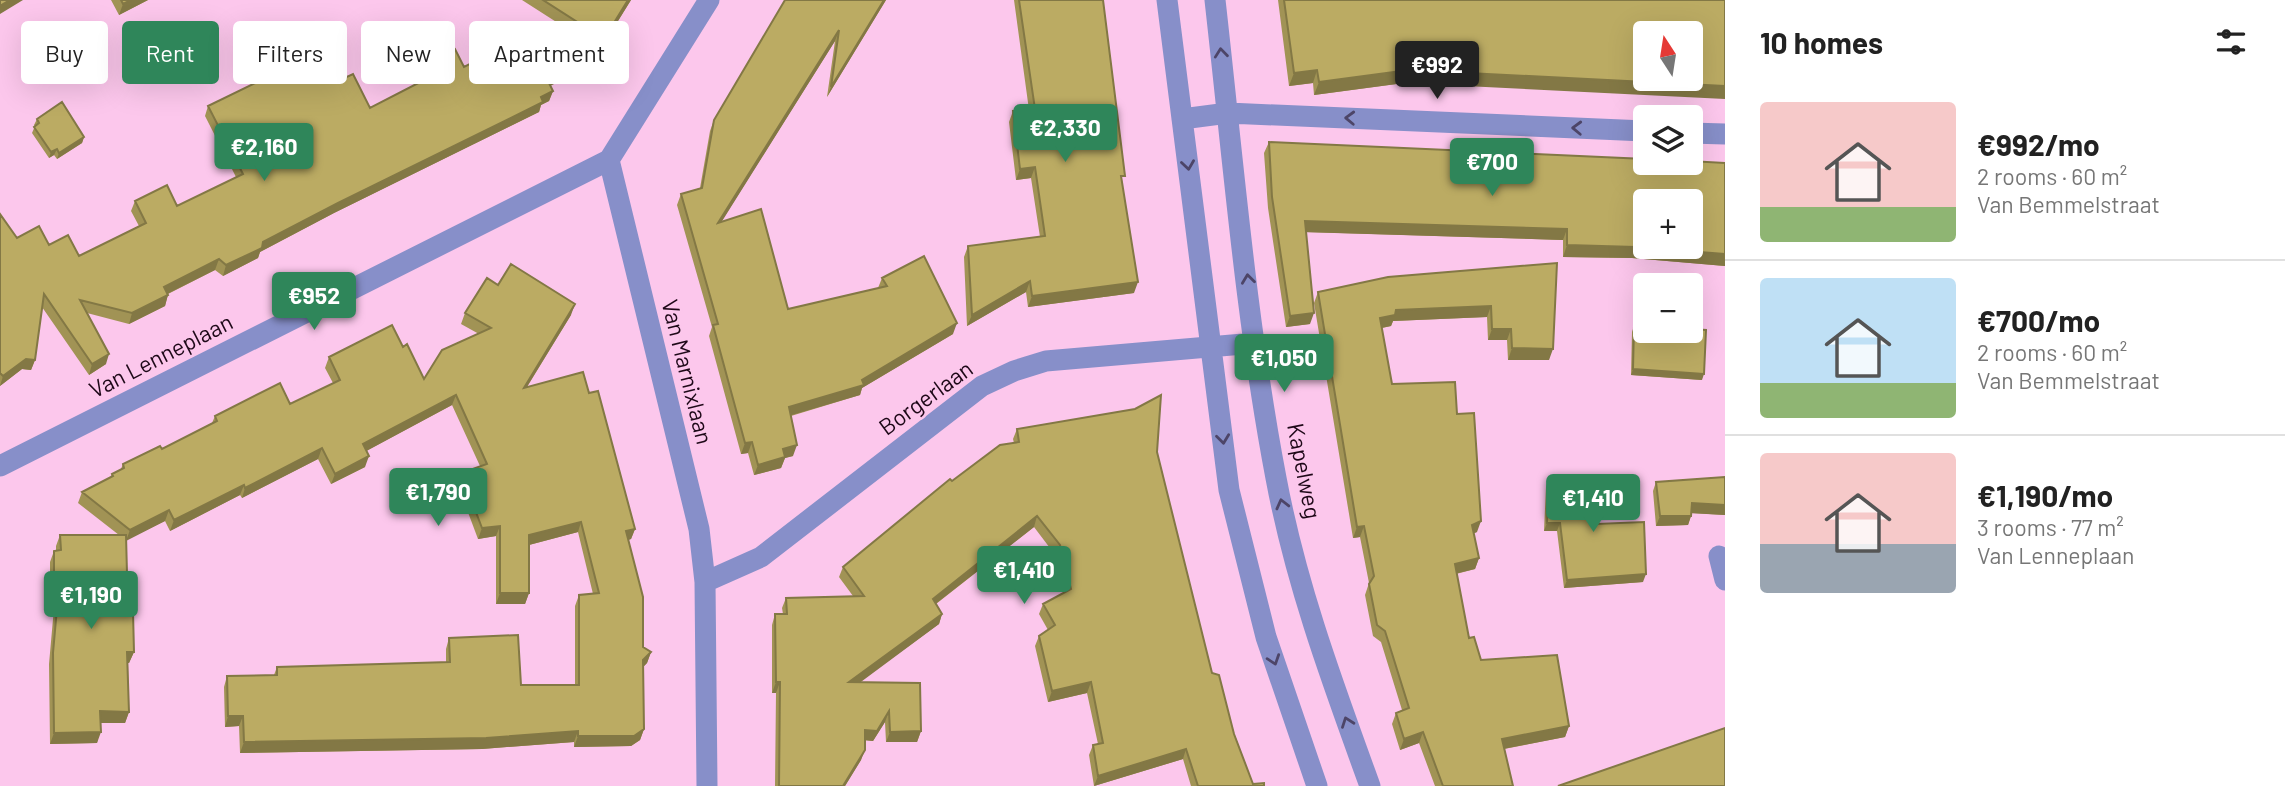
<!DOCTYPE html>
<meta charset="utf-8">
<style>
body{margin:0;font-family:Barlow,sans-serif;background:#f2f2f2;color:#222;height:100vh;display:flex;flex-direction:column;font-size:26px;white-space:nowrap}
*{box-sizing:border-box;margin:0}
p{font-size:23px;color:#767676}
.icon{flex:none;width:38px;height:38px;fill:none;stroke:currentColor;stroke-width:2;stroke-linecap:round;stroke-linejoin:round}
.map{position:relative;flex:1;overflow:hidden}
.sheet{display:flex;flex-direction:column;background:#fff;width:560px}
.sheet>*{flex:none}
.guide{position:absolute;left:21px;top:21px;width:665px;height:63px;display:flex;gap:14px}
.needle{width:46px;rotate:348deg}
.controls{position:absolute;left:1633px;top:21px;display:grid;gap:14px}
.controls a{display:grid;place-items:center;width:70px;height:70px;border-radius:7px;background:#fff;box-shadow:0 7px 28px #0002;font-size:35px}
.price{position:absolute;translate:-50% -60px;padding:0 16px;border-radius:7px;background:#2f865a;color:#fff;font-size:23px;line-height:46px;filter:drop-shadow(0 2px 4px #0008)}
.price::after{content:'';position:absolute;left:50%;top:42px;width:21px;height:16px;margin-left:-10px;background:inherit;clip-path:polygon(0 0,100% 0,50% 100%)}
.price.on{background:#222;color:#fff}
ul{padding:0;list-style:none}
li{display:flex;align-items:center;gap:21px;height:175px;padding:0 35px}
li+li{border-top:2px solid #e0e0e0}
li span{display:grid;place-items:center;flex:none;width:196px;height:140px;border-radius:7px;color:#555}
li>.icon{margin-inline-start:auto}
span .icon{width:84px;height:84px;fill:#fffc;stroke-width:1}
li b{font-size:30px}
h2{display:flex;justify-content:space-between;align-items:center;height:84px;padding:0 35px;font-size:30px}
.chip{padding:0 24px;border-radius:7px;background:#fff;box-shadow:0 7px 28px #0002;font-size:24px;line-height:63px}
.chip.on{background:#2f865a;color:#fff}
main{display:flex;flex:1;min-height:0}
.map>svg:first-child{display:block}
.lines{fill:none;stroke-linecap:round;stroke-linejoin:round}
.minor{stroke:#878fc9;stroke-width:21}
.wall{fill:#a19355}
.shaded-wall{fill:#837845}
.building{fill:#bbab63;stroke:#837845;stroke-width:2;fill-rule:evenodd}
.oneway{stroke:#4d4568}
.labels{text-anchor:middle;stroke-width:5;stroke-linejoin:round;paint-order:stroke}
.street-label{font-size:23px;fill:#1e0818;stroke:#fcc7ec}
</style>
<main>
<div class="map">
<svg width="1725" height="786" viewBox="0 0 1725 786">
<rect width="100%" height="100%" fill="#fcc7ec"/>
<g class="lines">
<path class="minor" d="M1167 0 1229 490 1266 637 1317 786
M1215 0C1233 159 1246 321 1276 478 1296 585 1333 684 1370 786
M1182 119 1228 113 1645 131
M1690 133 1725 134
M0 466 609 160
M1719 556 1725 580
M705 582 761 557 982 386 1014 371 1046 361 1255 343
M707 786 705 582 699 529 609 160 709 0"/>
</g>
<path class="wall" d="M111 0H148L119 15Z
M522 0H631L600 50Z
M785 0H886L827 97 835 41 721 222 788 309 878 288 882 278 953 334 862 388 860 395 791 416 793 456 785 458 781 468 754 475 748 453 741 454 709 336 712 327 677 205 681 194 700 188 710 131 714 120Z
M1014 0H1103L1134 293 1028 307 1026 292 967 326 964 257 968 246 1040 237 1031 178 1016 180 1009 122 1013 111 1029 110Z
M1278 0H1725L1404 83 1314 95 1313 83 1289 86Z
M425 63 464 67 558 82 550 86 553 91 549 101 541 105 539 112 334 213 260 252 258 258 223 276 215 270 168 294 165 306 129 324 87 313 106 364 89 375 42 307 35 360 31 370 22 369 0 386V214L17 238 49 245 79 256 139 226 131 211 135 201 177 206 236 177 205 116 208 106 336 82 370 108 425 80 422 73Z
M37 119 84 137 82 143 57 159 54 155 49 158 32 133 35 126 34 125Z
M1269 142 1725 163V266L1632 258 1563 257V240L1306 232 1310 324 1286 327 1268 208 1264 153Z
M1557 263 1549 360H1508L1507 340H1488L1487 317 1393 321 1391 326 1382 328 1392 384 1457 414 1477 532 1473 533 1479 558 1475 569 1456 574 1469 638 1481 660 1569 726 1565 737 1504 749 1513 786H1435L1419 743 1400 750 1392 724 1396 713 1402 710 1381 642 1373 636 1365 595 1369 583 1360 537 1353 538 1314 303 1318 292Z
M498 285 571 315 527 387 589 393 635 529 631 539 628 540 643 647 651 652 647 663 644 666V729L640 740 631 746 574 747V742L482 749 240 753 239 726 225 727 224 687 227 676 274 675 277 667 446 662V649L449 638 521 685H575V606L579 595 593 594 578 532 529 545V593L525 604H496V536L478 539 457 483 461 473 480 466 452 405 366 451 365 467 331 484 318 459 242 498 240 495 170 531 165 521 126 540 128 612 134 652 129 663H128L129 712 125 723H101L97 743 50 744 49 664 54 608H50V562L54 551 56 550V546L60 535H119L78 503 82 492 111 477 112 474 121 469 123 464 162 449 212 423 215 416 290 404 333 383 325 368 329 357 403 347 424 379 479 334 461 324 465 313Z
M1634 326 1702 380 1631 375 1632 332Z
M1017 429 1157 452 1212 673 1253 784 1264 786H1191L1183 759 1094 786 1089 755 1093 745 1098 744 1087 693 1048 702 1035 646 1039 636 1048 630 1039 614 1043 604 1065 592 1056 556 1034 527 936 604 942 614 939 624 859 682 921 731 917 742H886L885 722 873 741 865 740 861 760 845 786H775L776 693H772V625L775 614H783L782 608 786 598 853 596 839 577 843 567 952 481 1014 443 1013 439Z
M1725 477V515L1692 513 1688 525 1656 526 1653 491 1656 482Z
M1549 478 1596 524 1643 582 1564 588 1557 531H1544L1546 487Z"/>
<path class="shaded-wall" d="M10 0H23L0 14V6Z
M131 0H148L119 15 123 4Z
M628 0H631L600 50 604 39Z
M884 0H886L827 97 831 87Z
M839 30 835 41 714 234 718 223Z
M1317 70 1313 83 1289 86 1294 73Z
M1409 70 1725 86V99L1404 83 1314 95 1319 82Z
M562 71 558 82 543 89 547 79Z
M553 91 549 101 541 105 539 112 334 213 260 252 258 258 223 276 226 265 263 242Z
M84 137 82 143 57 159 59 153Z
M57 149 54 155 49 158 51 152Z
M1035 167 1031 178 1016 180 1020 169Z
M1305 221 1567 229 1563 240 1301 232Z
M1567 245 1636 247 1725 254V266L1632 258 1563 257Z
M219 259 215 270 161 297 164 287Z
M1030 281 1026 292 967 326 972 315Z
M1138 282 1134 293 1028 307 1032 296Z
M168 295 165 306 129 324 132 313Z
M575 304 571 315 520 398 524 388Z
M1491 306 1487 317 1393 321 1391 326 1376 329 1380 318 1396 310Z
M1314 313 1310 324 1286 327 1290 316Z
M957 323 953 334 862 388 860 395 785 417 789 407 862 380Z
M1492 329H1511L1507 340H1488Z
M1512 348 1553 349 1549 360H1508Z
M109 354 106 364 89 375 92 364Z
M26 359 35 360 31 370 22 369 0 386 3 376Z
M1633 369 1704 374 1702 380 1631 375Z
M456 395 452 405 359 455 363 444Z
M752 442 748 453 741 454 745 443Z
M797 445 793 456 785 458 781 468 754 475 758 465 783 449Z
M322 448 318 459 242 498 245 488Z
M369 456 365 467 331 484 335 474Z
M244 485 240 495 170 531 174 520Z
M1692 503 1725 505V515L1688 513Z
M169 510 165 521 126 541 130 530Z
M1037 516 1034 527 929 609 933 599Z
M1660 516H1691L1688 525 1656 526Z
M1481 521 1477 532 1468 536 1472 525Z
M581 522 578 532 525 546 529 535Z
M1547 523H1560L1557 531H1544Z
M500 526 496 536 478 539 482 528Z
M1364 526 1360 537 1353 538 1357 527Z
M635 529 631 539 622 542 626 531Z
M1479 558 1475 569 1450 575 1455 564Z
M1646 574 1643 582 1564 588 1567 580Z
M500 593H529L525 604H496Z
M54 597H58L54 608H50Z
M942 614 939 624 846 693 849 682Z
M127 652H134L129 663H123Z
M651 652 647 663 640 670 643 660Z
M776 682H780L776 693H772Z
M1091 682 1087 693 1048 702 1052 691Z
M100 711 129 712 125 723H96Z
M889 711 885 722 873 741 862 740 865 730Z
M228 716H243L239 726 225 727Z
M1569 726 1565 737 1498 750 1502 739Z
M644 729 640 740 631 746 574 747 578 736Z
M578 731 574 742 482 749 240 753 244 742Z
M921 731 917 742H886L890 732Z
M101 732 97 743 50 744 54 733Z
M1423 732 1419 743 1400 750 1404 739Z
M1186 749 1183 759 1094 786 1098 776Z
M865 750 861 760 845 786H843Z"/>
<path class="building" d="M0 0H10L0 6Z
M121 0H131L123 4Z
M543 0H628L604 39Z
M785 0H884L831 87 839 30 718 223 761 209 788 309 887 286 882 278 924 256 957 323 862 380 864 385 789 407 797 445 783 449 785 457 758 465 752 442 745 443 713 325 718 324 681 194 702 188 714 120Z
M1019 0H1103L1125 176H1121L1138 282 1032 296 1030 281 972 315 968 246 1045 236 1035 167 1020 169 1013 111 1035 109Z
M1284 0H1725V86L1409 70 1319 82 1317 70 1294 73ZM1645 33H1690V79H1645Z
M530 34 562 71 547 79 553 91 541 97 543 102 338 203 263 242 262 248 226 265 219 259 164 287 168 295 132 313 80 300 109 354 92 364 44 294 35 360 26 359 3 376 0 373V214L17 238 39 226 49 245 68 235 79 256 146 223 135 201 167 185 177 206 243 174 208 106 321 51 336 82 353 74 370 108 432 76 425 63 455 49 464 67Z
M62 102 84 137 59 153 57 149 51 152 34 127 39 123 37 119Z
M1269 142 1645 159V163H1690V161L1725 163V254L1636 247 1567 245V229L1305 221 1314 313 1290 316 1272 197ZM1645 201H1690V247H1645Z
M1557 263 1553 349 1512 348 1511 329H1492L1491 306 1396 310 1395 315 1380 318 1392 384 1455 382 1457 414 1474 413 1481 521 1472 525 1479 558 1455 564 1469 638 1474 637 1481 660 1557 655 1569 726 1502 739 1513 786H1443L1423 732 1404 739 1396 713 1409 708 1385 631 1377 625 1369 584 1374 576 1364 526 1357 527 1318 292 1388 277Z
M511 264 575 304 524 388 583 372 589 393 598 391 635 529 626 531 643 597V647L651 652 643 660 644 729 634 736H578V731L486 738 244 742 243 716H228L227 676 277 675V667L450 662 449 638 518 635 521 685H579V595L599 593 581 522 529 535V593H500V526L482 528 461 473 487 464 456 395 363 444 369 456 335 474 322 448 245 488 244 485 174 520 169 510 130 530 82 492 113 476 112 474 124 468 123 464 160 446 162 449 217 421 215 416 280 383 290 404 340 380 329 357 392 325 403 347 407 344 424 379 442 350 491 328 465 313 487 278 498 285Z
M1634 326 1645 327V331H1690V329L1706 330 1704 374 1633 369Z
M1161 395 1157 452 1212 673 1219 675 1234 734 1253 784 1264 783V786H1198L1186 749 1098 776 1093 745 1103 743 1091 682 1052 691 1039 636 1055 625 1043 604 1071 589 1060 545 1037 516 933 599 942 614 849 682 920 683 921 731 890 732 889 711 877 731 865 730V750L843 786H779L780 682H776L775 614H787L786 598 864 596 843 567 950 479 952 481 1000 445 1019 442 1017 429 1135 409Z
M1725 477V505L1692 503 1691 516H1660L1656 482Z
M1549 478 1597 480 1596 524 1644 522 1646 574 1567 580 1560 523H1547Z
M60 535H126L128 612H133L134 652H127L129 712 100 711 101 732 54 733 53 653 58 597H54V551L61 550Z
M1725 728V786H1558Z"/>
<defs><path id="oneway-chevron" d="M-2-3.5L2.5 0L-2 3.5" fill="none" stroke-width="1.6" stroke-linecap="round" stroke-linejoin="round" transform="scale(1.75)"/></defs>
<g class="oneway">
<use href="#oneway-chevron" transform="translate(1221 53) rotate(-96)"/>
<use href="#oneway-chevron" transform="translate(1350 118) rotate(-178)"/>
<use href="#oneway-chevron" transform="translate(1577 128) rotate(-178)"/>
<use href="#oneway-chevron" transform="translate(1188 165) rotate(82)"/>
<use href="#oneway-chevron" transform="translate(1248 279) rotate(-97)"/>
<use href="#oneway-chevron" transform="translate(1223 439) rotate(83)"/>
<use href="#oneway-chevron" transform="translate(1282 504) rotate(-104)"/>
<use href="#oneway-chevron" transform="translate(1274 660) rotate(71)"/>
<use href="#oneway-chevron" transform="translate(1347 722) rotate(-110)"/>
</g>
<g class="labels">
<g class="street-label">
<text transform="translate(161 356) rotate(-27)" y="8">Van Lenneplaan</text>
<text transform="translate(687 372) rotate(76)" y="8">Van Marnixlaan</text>
<text transform="translate(926 398) rotate(-36)" y="8">Borgerlaan</text>
<text transform="translate(1304 471) rotate(79)" y="8">Kapelweg</text>
</g>
</g>
</svg>
<div class="controls">
<a><svg class="needle" viewBox="-14 -14 28 28"><path d="M0-13l5 13h-10z" fill="#e53935"/><path d="M0 13l5-13h-10z" fill="#767676"/></svg></a>
<a><svg class="icon" aria-label="layers" viewBox="0 0 24 24"><path d="M12 4l9 5-9 5-9-5zM3 14l9 5 9-5"/></svg></a>
<a>+</a>
<a>−</a>
</div>
<b class="price on" style="left:1437px;top:101px">€992</b>
<b class="price" style="left:1065px;top:164px">€2,330</b>
<b class="price" style="left:264px;top:183px">€2,160</b>
<b class="price" style="left:1492px;top:198px">€700</b>
<b class="price" style="left:314px;top:332px">€952</b>
<b class="price" style="left:1284px;top:394px">€1,050</b>
<b class="price" style="left:438px;top:528px">€1,790</b>
<b class="price" style="left:1593px;top:534px">€1,410</b>
<b class="price" style="left:1024px;top:606px">€1,410</b>
<b class="price" style="left:91px;top:631px">€1,190</b>
<div class="guide">
<a class="chip">Buy</a>
<a class="chip on">Rent</a>
<a class="chip">Filters</a>
<a class="chip">New</a>
<a class="chip">Apartment</a>
</div>
</div>
<section class="sheet">
<h2>10 homes<svg class="icon" aria-label="filters" viewBox="0 0 24 24"><path d="M4 7h16M4 17h16"/><circle cx="9" cy="7" r="2"/><circle cx="15" cy="17" r="2"/></svg></h2>
<ul>
<li><span style="background:linear-gradient(#f6c9c9 75%,#8fb573 0)"><svg class="icon" aria-label="home" viewBox="0 0 24 24"><path d="M3 11l9-7 9 7M6 9v11h12V9"/></svg></span><div><b>€992/mo</b><p>2 rooms · 60 m²</p><p>Van Bemmelstraat</p></div></li>
<li><span style="background:linear-gradient(#bfe0f5 75%,#8fb573 0)"><svg class="icon" aria-label="home" viewBox="0 0 24 24"><path d="M3 11l9-7 9 7M6 9v11h12V9"/></svg></span><div><b>€700/mo</b><p>2 rooms · 60 m²</p><p>Van Bemmelstraat</p></div></li>
<li><span style="background:linear-gradient(#f6c9c9 65%,#9aa5b1 0)"><svg class="icon" aria-label="home" viewBox="0 0 24 24"><path d="M3 11l9-7 9 7M6 9v11h12V9"/></svg></span><div><b>€1,190/mo</b><p>3 rooms · 77 m²</p><p>Van Lenneplaan</p></div></li>
</ul>
</section>
</main>
